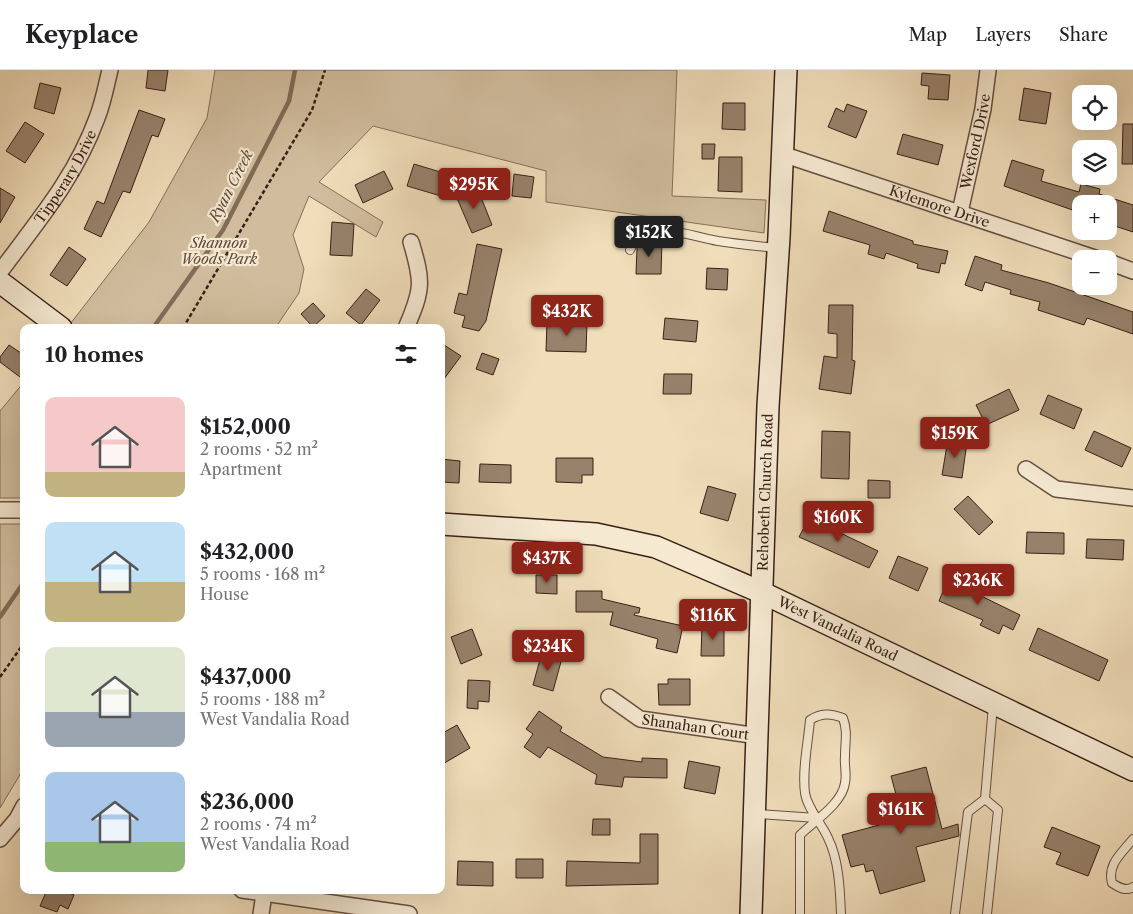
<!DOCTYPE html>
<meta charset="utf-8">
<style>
body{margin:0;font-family:"Libre Caslon Text",serif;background:#f2f2f2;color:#202124;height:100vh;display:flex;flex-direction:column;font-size:19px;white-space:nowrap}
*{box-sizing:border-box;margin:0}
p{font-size:16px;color:#757577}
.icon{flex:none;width:28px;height:28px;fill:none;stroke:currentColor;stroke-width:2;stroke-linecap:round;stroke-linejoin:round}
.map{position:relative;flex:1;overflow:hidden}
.drawer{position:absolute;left:20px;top:254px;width:425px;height:570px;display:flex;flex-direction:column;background:#fff;border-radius:10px;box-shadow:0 5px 20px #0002}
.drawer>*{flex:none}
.controls{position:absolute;left:1072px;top:15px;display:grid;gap:10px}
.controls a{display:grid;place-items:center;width:45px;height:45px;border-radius:10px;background:#fff;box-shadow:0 5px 20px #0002;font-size:25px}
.price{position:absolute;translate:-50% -42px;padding:0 11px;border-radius:5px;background:#8f2418;color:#fff;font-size:16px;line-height:32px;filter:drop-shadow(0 1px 2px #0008)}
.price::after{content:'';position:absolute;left:50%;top:30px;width:15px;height:11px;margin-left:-8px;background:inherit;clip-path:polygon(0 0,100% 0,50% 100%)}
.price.active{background:#222;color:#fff}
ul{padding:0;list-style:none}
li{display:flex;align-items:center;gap:15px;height:125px;padding:0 25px}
li span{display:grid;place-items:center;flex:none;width:140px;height:100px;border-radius:10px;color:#555}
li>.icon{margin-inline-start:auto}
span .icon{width:60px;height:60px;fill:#fffc;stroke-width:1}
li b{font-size:21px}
h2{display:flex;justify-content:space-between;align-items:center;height:60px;padding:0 25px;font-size:21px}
header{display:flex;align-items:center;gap:30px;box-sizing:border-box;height:70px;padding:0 25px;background:#fff;border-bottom:1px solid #e0e0e0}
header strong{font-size:24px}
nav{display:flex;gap:28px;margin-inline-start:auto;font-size:18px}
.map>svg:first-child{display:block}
.green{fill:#d1bd9e;stroke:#856e5a}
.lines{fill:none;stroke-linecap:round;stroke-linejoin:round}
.stream{stroke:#826b58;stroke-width:4.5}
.building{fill:#98826c;stroke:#392017}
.lane-casing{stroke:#674f40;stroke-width:10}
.street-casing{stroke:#674f40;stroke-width:18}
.secondary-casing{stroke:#392017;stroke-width:24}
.path{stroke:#392017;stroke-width:2.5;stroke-dasharray:4 2.5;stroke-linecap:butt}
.lane{stroke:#f5e9d2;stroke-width:8}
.street{stroke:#f5e9d2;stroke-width:15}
.secondary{stroke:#f5e9d2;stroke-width:21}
.labels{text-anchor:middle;stroke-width:4.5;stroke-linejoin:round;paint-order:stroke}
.street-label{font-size:14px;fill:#392017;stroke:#f5e9d2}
.park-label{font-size:14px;font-style:italic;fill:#5f4739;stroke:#f5e9d2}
.water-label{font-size:15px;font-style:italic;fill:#634c3d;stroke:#f5e9d2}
</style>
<header>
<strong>Keyplace</strong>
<nav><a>Map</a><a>Layers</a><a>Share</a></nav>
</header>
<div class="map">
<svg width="1133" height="844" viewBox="0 0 1133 844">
<rect width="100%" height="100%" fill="#f0ddba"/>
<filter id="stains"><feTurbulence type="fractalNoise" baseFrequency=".004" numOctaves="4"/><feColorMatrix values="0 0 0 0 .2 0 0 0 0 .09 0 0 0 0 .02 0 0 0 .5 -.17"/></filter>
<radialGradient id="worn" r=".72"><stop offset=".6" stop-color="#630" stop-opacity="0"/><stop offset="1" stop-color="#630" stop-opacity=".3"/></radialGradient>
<path class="green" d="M215 0H677L672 126 766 130 764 163 546 132V101L373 56 319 112 383 152 376 167 309 126 293 165 304 199 299 223 276 257 67 258 149 152 207 48Z
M24 312V428H0V341Z
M0 454H24V698L0 738Z"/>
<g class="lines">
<path class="stream" d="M153 258 223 160 289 31 295 0
M0 547 24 512"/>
</g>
<path class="building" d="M148 0H168L165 21 146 18Z
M922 3 950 5 948 30 928 29 929 16 921 15Z
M40 13 61 18 54 44 34 38Z
M1024 18 1051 23 1046 54 1019 50Z
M723 33H745V60L722 59Z
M847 34 867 41 856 68 828 57 836 38 844 42Z
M139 40 165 49 158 67 152 65 130 123 123 121 101 167 84 159 97 131 104 134Z
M25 52 44 64 25 93 6 81Z
M1123 54H1133V94H1122Z
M903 64 943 75 938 95 897 84Z
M702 74H715L714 89H702Z
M719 87H742V122L718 121Z
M1012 90 1044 100 1041 111 1079 122 1081 114 1100 119 1099 124 1133 135V162L1109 154 1114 134H1081V143L1004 116Z
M414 94 447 104 441 126 407 116Z
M384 101 393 119 363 133 355 115Z
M514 104 534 107 531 128 512 126Z
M477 117 492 155 472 163 456 126Z
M0 118 15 127 0 153Z
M829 141 913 171V174L948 181 945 194 941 193 939 203 917 198 918 194 886 183 884 189 868 184 870 175 823 161Z
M332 152 354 154 352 186 330 185Z
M649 170H662L661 204H636L637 179 639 173Z
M477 174 502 179 486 251 479 261 462 257 465 246 454 243 459 223 467 225Z
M69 177 86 189 67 216 50 205Z
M975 186 1002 195 1001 200 1049 213 1133 242V264L1087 248 1084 255 1038 240 1040 232 1010 224 1011 220 985 212 982 221 965 215Z
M707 198 728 199 727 220 706 219Z
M366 219 380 230 361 255 346 243Z
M313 233 325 246 313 257 301 244Z
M829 235H853L852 290 855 291 851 324 819 319 824 286 837 288V264L828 263Z
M665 248 698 251 696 272 663 269Z
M547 252H587L586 282 546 281Z
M441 273 461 286 441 313Z
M9 275 24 285V310L0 292V287Z
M482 283 499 289 493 305 476 299Z
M664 304H692L691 324H663Z
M1009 319 1019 340 986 355 976 335Z
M1048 325 1082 339 1074 359 1040 344Z
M822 361 850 362 849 409 821 408Z
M1094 361 1131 378 1122 397 1085 380Z
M948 369 967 372 962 408 942 405Z
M556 388H593V405H582V413L556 412Z
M441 389 460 391 459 413 441 412Z
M480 394 511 395V413L479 412Z
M868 410 890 411V428H868Z
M708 416 736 424 728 451 700 443Z
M968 426 993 452 979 465 954 439Z
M809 448 878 481 869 498 799 467Z
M1027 462 1064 463V484L1026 483Z
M1087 469 1124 470 1123 490 1086 488Z
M898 486 928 498 918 521 889 508Z
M536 505H557V524L536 523Z
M949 507 975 518 973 522 1020 545 1013 560 1003 555 999 564 980 555 983 550 939 531Z
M576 521H602V529L640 538 639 543H635L634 545 683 556 677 583 656 578 658 569 610 555 613 542H576Z
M702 556H724V586H701Z
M1038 558 1108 590 1099 611 1029 580Z
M472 559 482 585 461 594 451 567Z
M542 582 562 588 553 621 533 615Z
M668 609H690V635H659L658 614H668Z
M468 610 490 611 489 632 478 631V639L467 638Z
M539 641 562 657 560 661 603 687 642 692V688L667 689V708L624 707 622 717 595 714 597 705 548 677 540 688 524 677 533 664 526 659Z
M457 655 470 678 441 695V664Z
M689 691 720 697 715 724 684 718Z
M926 697 942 759 958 754 959 766 916 777 925 811 880 824 873 800 866 802 864 794 851 797 842 765 894 751 892 746 901 743 891 706Z
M593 749H610V765H592Z
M1052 757 1100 776 1088 806 1056 794 1061 783 1044 777Z
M640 764H658V814L566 816 567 791 640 793Z
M516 789H543V808H516Z
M458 791 493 792V816L457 815Z
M47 820H61L74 825 68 839 60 835 57 842 40 836Z"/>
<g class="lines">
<g class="lane-casing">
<path id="lane" d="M630 180 635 169C670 154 685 165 718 171 737 174 757 176 776 178
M757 744 817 748
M1133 769C1122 783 1107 794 1112 813 1118 817 1126 822 1133 817
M800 844V765C814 751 842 734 845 713 847 704 844 695 845 686 845 671 848 662 843 648 830 643 821 643 810 650 808 673 802 700 805 723 807 738 822 754 828 768 839 790 840 820 841 844
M955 844 968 742 985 729
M987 844 998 740 985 729 993 635"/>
</g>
<g class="street-casing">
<g id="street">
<path id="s1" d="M782 84 1098 189"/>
<path id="s2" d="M960 142 983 39 988 0"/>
<path d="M1109 192 1133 201"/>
<path id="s3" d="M0 202C37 152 75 108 97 48 103 33 106 16 110 0"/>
<path d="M406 258C423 219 423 212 411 172"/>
<path d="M1026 399 1056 419 1133 428"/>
<path d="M0 440H24"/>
<path id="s4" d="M609 627 640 649 758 666"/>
<path d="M0 769 17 749 24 736"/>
<path d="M242 820 409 844"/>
<path d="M261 844 264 824"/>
</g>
</g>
<g class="secondary-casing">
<g id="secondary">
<path d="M0 212 61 258"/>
<path id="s5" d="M441 454 596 464 656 477 763 523 1133 700"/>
<path id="s6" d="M751 844 768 336 779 167 786 0"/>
</g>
</g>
<path class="path" d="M183 258 312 40 325 0
M0 607 24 573"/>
<use href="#lane" class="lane"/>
<use href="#street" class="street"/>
<use href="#secondary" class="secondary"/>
</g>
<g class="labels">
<g class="street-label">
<text dy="5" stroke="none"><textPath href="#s2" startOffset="72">Wexford Drive</textPath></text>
<text dy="5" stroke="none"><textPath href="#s3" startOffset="116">Tipperary Drive</textPath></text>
<text dy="5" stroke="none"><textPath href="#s1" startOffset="166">Kylemore Drive</textPath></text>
<text dy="5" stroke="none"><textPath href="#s6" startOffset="422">Rehobeth Church Road</textPath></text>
<text dy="5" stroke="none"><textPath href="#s5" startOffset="416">West Vandalia Road</textPath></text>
<text dy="5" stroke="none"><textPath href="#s4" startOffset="94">Shanahan Court</textPath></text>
</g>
<g class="park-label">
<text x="219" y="178">Shannon<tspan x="219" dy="16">Woods Park</tspan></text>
</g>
<g class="water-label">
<text transform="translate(231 116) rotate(-63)" y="5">Ryan Creek</text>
</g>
</g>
<rect width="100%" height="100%" filter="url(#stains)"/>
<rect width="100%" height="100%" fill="url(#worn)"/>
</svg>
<div class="controls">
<a><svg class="icon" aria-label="locate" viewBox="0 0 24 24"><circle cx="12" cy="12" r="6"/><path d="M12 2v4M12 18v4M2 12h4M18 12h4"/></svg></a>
<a><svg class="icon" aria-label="layers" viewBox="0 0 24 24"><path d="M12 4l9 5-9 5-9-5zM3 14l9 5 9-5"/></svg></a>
<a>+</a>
<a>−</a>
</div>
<b class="price" style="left:474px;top:140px">$295K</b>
<b class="price active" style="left:649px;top:188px">$152K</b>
<b class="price" style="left:567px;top:267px">$432K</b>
<b class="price" style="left:955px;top:389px">$159K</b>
<b class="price" style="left:838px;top:473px">$160K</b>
<b class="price" style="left:547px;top:514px">$437K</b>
<b class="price" style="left:978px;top:536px">$236K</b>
<b class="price" style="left:713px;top:571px">$116K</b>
<b class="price" style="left:548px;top:602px">$234K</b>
<b class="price" style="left:901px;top:765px">$161K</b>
<section class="drawer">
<h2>10 homes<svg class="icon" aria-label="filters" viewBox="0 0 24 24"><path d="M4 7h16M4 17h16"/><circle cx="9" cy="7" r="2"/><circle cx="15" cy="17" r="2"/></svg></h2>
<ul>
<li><span style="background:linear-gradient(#f6c9c9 75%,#c2b280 0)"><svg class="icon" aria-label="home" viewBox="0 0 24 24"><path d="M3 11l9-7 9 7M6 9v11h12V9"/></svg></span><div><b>$152,000</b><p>2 rooms · 52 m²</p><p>Apartment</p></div></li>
<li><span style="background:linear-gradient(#bfe0f5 60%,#c2b280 0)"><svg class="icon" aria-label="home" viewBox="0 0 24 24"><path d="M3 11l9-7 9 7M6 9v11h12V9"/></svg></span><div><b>$432,000</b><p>5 rooms · 168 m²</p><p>House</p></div></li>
<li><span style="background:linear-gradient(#dfe7d0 65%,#9aa5b1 0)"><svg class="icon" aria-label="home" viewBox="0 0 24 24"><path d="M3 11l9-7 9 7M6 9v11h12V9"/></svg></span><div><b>$437,000</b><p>5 rooms · 188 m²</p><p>West Vandalia Road</p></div></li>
<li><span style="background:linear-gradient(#a9c7e8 70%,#8fb573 0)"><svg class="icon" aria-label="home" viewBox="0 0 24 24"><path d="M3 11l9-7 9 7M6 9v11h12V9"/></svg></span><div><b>$236,000</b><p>2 rooms · 74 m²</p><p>West Vandalia Road</p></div></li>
</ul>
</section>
</div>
